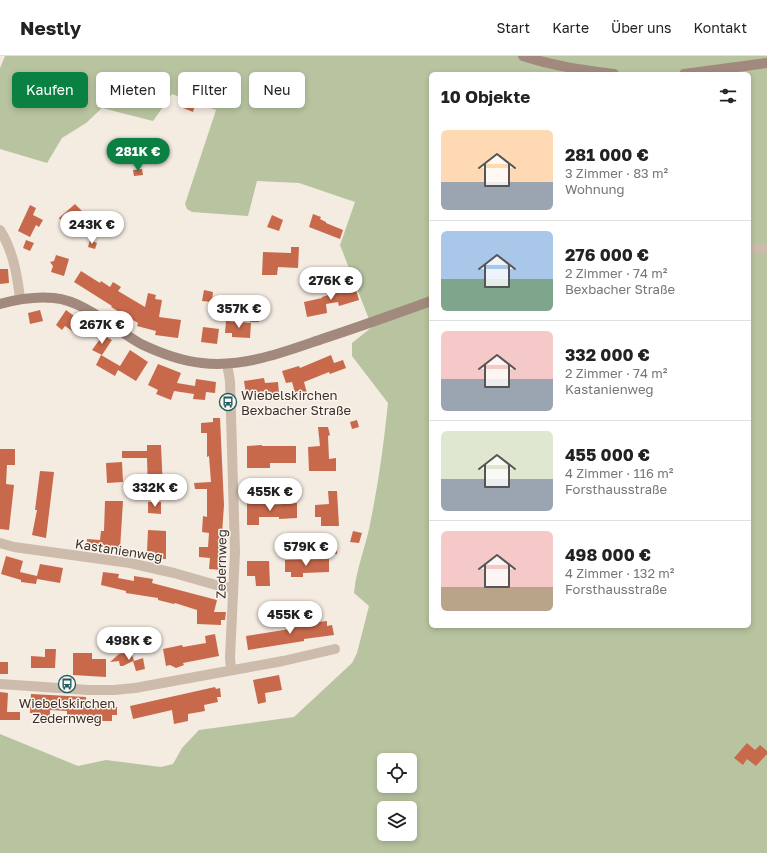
<!DOCTYPE html>
<html lang="de">
<meta charset="utf-8">
<style>
body{margin:0;font-family:"Golos Text",sans-serif;background:#f6f6f6;color:#222;height:100vh;display:flex;flex-direction:column;font-size:15px;white-space:nowrap}
*{box-sizing:border-box;margin:0}
p{font-size:13px;color:#767676}
.icon{flex:none;width:22px;height:22px;fill:none;stroke:currentColor;stroke-width:2;stroke-linecap:round;stroke-linejoin:round}
.map{position:relative;flex:1;overflow:hidden}
.side{position:absolute;left:429px;top:16px;width:322px;height:556px;display:flex;flex-direction:column;background:#fff;border-radius:6px;box-shadow:0 2px 6px #0003}
.side>*{flex:none}
.hud{position:absolute;left:12px;top:16px;width:357px;height:36px;display:flex;gap:8px}
.buttons{position:absolute;left:377px;top:697px;display:grid;gap:8px}
.buttons a{display:grid;place-items:center;width:40px;height:40px;border-radius:6px;background:#fff;box-shadow:0 2px 6px #0003;font-size:20px}
.price{position:absolute;translate:-50% -34px;padding:0 9px;border-radius:14px;background:#fff;color:#222;font-size:13px;line-height:26px;filter:drop-shadow(0 1px 2px #0008)}
.price::after{content:'';position:absolute;left:50%;top:24px;width:12px;height:9px;margin-left:-6px;background:inherit;clip-path:polygon(0 0,100% 0,50% 100%)}
.price.active{background:#0b8043;color:#fff}
ul{padding:0;list-style:none}
li{display:flex;align-items:center;gap:12px;height:100px;padding:0 12px}
li+li{border-top:1px solid #e0e0e0}
li span{display:grid;place-items:center;flex:none;width:112px;height:80px;border-radius:6px;color:#555}
li>.icon{margin-inline-start:auto}
span .icon{width:48px;height:48px;fill:#fffc;stroke-width:1}
li b{font-size:17px}
h2{display:flex;justify-content:space-between;align-items:center;height:48px;padding:0 12px;font-size:17px}
.pill{padding:0 14px;border-radius:6px;background:#fff;box-shadow:0 2px 6px #0003;font-size:14px;line-height:36px}
.pill.active{background:#0b8043;color:#fff}
header{display:flex;align-items:center;gap:24px;box-sizing:border-box;height:56px;padding:0 20px;background:#fff;border-bottom:1px solid #e0e0e0}
header strong{font-size:19px}
nav{display:flex;gap:22px;margin-inline-start:auto;font-size:14px}
.map>svg:first-child{display:block}
.green{fill:#b8c4a0;fill-rule:evenodd}
.building{fill:#c8694b}
.lines{fill:none;stroke-linecap:round;stroke-linejoin:round}
.street{stroke:#cdbbac;stroke-width:10}
.secondary{stroke:#a18a7d;stroke-width:10}
.labels{text-anchor:middle;stroke-width:3;stroke-linejoin:round;paint-order:stroke}
.poi-label{font-size:13px;fill:#3b302b;stroke:#fbf5ee;text-anchor:start}
.street-label{font-size:13px;fill:#3b302b;stroke:#fbf5ee}
</style>
<header>
<strong>Nestly</strong>
<nav><a>Start</a><a>Karte</a><a>Über uns</a><a>Kontakt</a></nav>
</header>
<div class="map">
<svg width="767" height="797" viewBox="0 0 767 797">
<rect width="100%" height="100%" fill="#f4ebe1"/>
<path class="green" d="M5 0H767V797H0V678L78 710 106 704 161 711 173 708 182 692 199 674 294 661 352 607 357 597 369 550 354 537C356 512 367 488 371 463 379 424 384 386 388 347L352 300V287L372 271 340 189 355 146 299 127 257 125 248 160 192 156 187 153 185 148 216 54 172 38 153 65 102 52 86 67 62 82 47 107 0 93V12ZM431 18H749V570H431ZM384 704H410V730H384ZM384 752H410V778H384Z"/>
<path class="building" d="M185 46 195 49 193 56 183 52Z
M142 113 143 119 134 120 133 114Z
M75 148 82 155 66 170 59 162Z
M30 149 36 152 33 159 43 164 39 171 36 169 30 181 18 175Z
M313 158 321 161 320 163 326 166V167L343 174 340 183 309 171Z
M272 159 283 164 279 175 267 171Z
M26 184 34 187 30 195 23 192Z
M90 184 97 187 95 193 88 191Z
M291 191H299L298 212 278 211 277 219H262L263 196 291 197Z
M56 199 69 203 64 220 51 216 53 210 50 206 54 205Z
M0 213H8L9 227 0 228Z
M81 215 100 227 101 225 110 231 113 226 121 231 118 235 145 251 148 237 156 239 155 243 162 244 159 261 181 264 178 282 155 279 156 275 137 270 138 267 111 251 112 250 74 226Z
M354 227 359 244 339 250 338 246 326 248 327 257 307 261 304 246 322 242V241L348 233 346 229Z
M204 234 213 236 212 246 202 245Z
M40 254 43 265 30 268 28 257Z
M66 254 85 268 78 279 65 270 62 274 56 269Z
M251 259H259V266H250Z
M226 265 251 267 250 282 232 281V277H225Z
M203 271 219 273 217 288 201 286Z
M103 279 112 284 102 299 92 294Z
M130 294 148 306 136 325 118 314 115 320 96 309 101 299 120 310Z
M331 299 334 307 343 304 346 312 330 318 329 316 304 326 307 337 296 340 292 326 286 327 282 315 299 310 300 312Z
M158 308 181 317 177 327 195 330 196 323 216 326 215 337 206 336 205 344 193 343 194 338 174 335 171 344 156 338 158 334 148 329Z
M264 322 265 327 278 326 279 338 267 339 266 335 246 338 244 325Z
M213 362H220L224 449 221 492H223L222 514 209 513 210 502 199 501V491H208L209 477 202 476 203 460 207 461V433H195L194 427 211 426 209 400 207 401V377H201V367L213 366Z
M357 364 359 371 352 373 350 366Z
M318 371H328L330 379 328 380 329 403 336 402V415H309L308 391 320 390Z
M147 389H161L163 433 148 434 147 402H122V395H147Z
M262 389V390H296V407H270V412H247V390Z
M0 393H15V409H7L6 428 14 429 9 474 0 473Z
M122 406 123 426 107 427 106 407Z
M40 415 54 416 46 482 32 479 37 454H35Z
M328 435H337L339 470H321V461H315V449L329 448Z
M105 445H123L120 493 86 491 87 483 100 484 101 475H104Z
M148 446H161V458L148 457Z
M247 446H270V449L297 447V462L279 463V461H259V469H247Z
M148 474 166 475V503H154L155 496 147 495Z
M353 475 362 477 359 487 350 486Z
M330 490H337V498H330Z
M6 500 23 505 20 516 37 520 40 508 63 512 60 527 37 523 36 528 21 526V524L1 518Z
M329 503V516L303 517V521H291V516H285V504Z
M247 505H269L270 530H256L255 520H247Z
M103 516 119 518 118 522 134 525V520L153 523 152 527 217 544 214 556H226L225 564H221V569L197 568V554L175 547 174 548 158 544V542L126 537V535L101 529Z
M301 564V568L327 565V570L332 569 334 579 304 583V585L248 594 246 580 290 573 289 566Z
M215 578 219 600 183 607 184 609 176 612 170 609 166 610 163 593 182 589 183 591 206 587 205 580Z
M45 593H56L55 612H31V600L45 601Z
M131 595 134 605 143 602 145 613 136 615 133 605 123 610H120L119 605 110 606 119 598Z
M73 597H92V603H106V621L73 619Z
M0 606H8V618H0Z
M279 619 282 634 265 637 266 646 258 648 253 624Z
M215 631 216 633 220 632 221 641H217L218 646 204 649 205 655 188 658V665L174 668 172 654 133 663 130 650Z
M0 636 8 637 7 656H20V664H0Z
M31 638 86 641V651H117V659H112V665H92L93 662 67 660V655L50 654V665L41 664V658L30 657Z
M747 687 755 694 760 689 767 695V698L756 710 747 703 743 709 734 702Z"/>
<g class="lines">
<path class="street" d="M0 174C13 195 17 218 20 242
M749 192H767
M227 308 230 325 235 496 230 601 231 614
M0 487 14 491 130 507 174 517 223 531 233 532
M0 628 88 634H114L135 632 283 605 335 593"/>
<path class="secondary" d="M523 0C553 10 584 14 614 18
M684 18 767 7
M0 248C18 243 35 240 54 242 85 245 114 273 141 288 160 297 181 305 202 307 243 312 284 296 322 283 359 271 395 258 431 245"/>
</g>
<defs>
<g id="bus-ring" transform="scale(0.9)"><circle r="9.5" fill="#fbf5ee" stroke="#1f5a5e" stroke-width="1.5"/><path d="M-5-6H5V4H4V6H2V4H-2V6H-4V4H-5ZM-3.5-4V0h7V-4ZM-3.5 1.2v1.5H-2V1.2ZM2 1.2v1.5H3.5V1.2Z" fill="#1f5a5e"/></g>
</defs>
<g fill-rule="evenodd">
<use href="#bus-ring" x="228" y="346"/>
<use href="#bus-ring" x="67" y="628"/>
</g>
<g class="labels">
<g class="poi-label">
<text x="241" y="344">Wiebelskirchen<tspan x="241" dy="15">Bexbacher Straße</tspan></text>
<text x="67" y="652" text-anchor="middle">Wiebelskirchen<tspan x="67" dy="15">Zedernweg</tspan></text>
</g>
<g class="street-label">
<text transform="translate(119 494) rotate(9)" y="5">Kastanienweg</text>
<text transform="translate(221 508) rotate(-89)" y="5">Zedernweg</text>
</g>
</g>
</svg>
<div class="buttons">
<a><svg class="icon" aria-label="locate" viewBox="0 0 24 24"><circle cx="12" cy="12" r="6"/><path d="M12 2v4M12 18v4M2 12h4M18 12h4"/></svg></a>
<a><svg class="icon" aria-label="layers" viewBox="0 0 24 24"><path d="M12 4l9 5-9 5-9-5zM3 14l9 5 9-5"/></svg></a>
</div>
<b class="price active" style="left:138px;top:116px">281K €</b>
<b class="price" style="left:92px;top:189px">243K €</b>
<b class="price" style="left:331px;top:245px">276K €</b>
<b class="price" style="left:239px;top:273px">357K €</b>
<b class="price" style="left:102px;top:289px">267K €</b>
<b class="price" style="left:155px;top:452px">332K €</b>
<b class="price" style="left:270px;top:456px">455K €</b>
<b class="price" style="left:306px;top:511px">579K €</b>
<b class="price" style="left:290px;top:579px">455K €</b>
<b class="price" style="left:129px;top:605px">498K €</b>
<div class="hud">
<a class="pill active">Kaufen</a>
<a class="pill">Mieten</a>
<a class="pill">Filter</a>
<a class="pill">Neu</a>
</div>
<section class="side">
<h2>10 Objekte<svg class="icon" aria-label="filters" viewBox="0 0 24 24"><path d="M4 7h16M4 17h16"/><circle cx="9" cy="7" r="2"/><circle cx="15" cy="17" r="2"/></svg></h2>
<ul>
<li><span style="background:linear-gradient(#ffd9b3 65%,#9aa5b1 0)"><svg class="icon" aria-label="home" viewBox="0 0 24 24"><path d="M3 11l9-7 9 7M6 9v11h12V9"/></svg></span><div><b>281 000 €</b><p>3 Zimmer · 83 m²</p><p>Wohnung</p></div></li>
<li><span style="background:linear-gradient(#a9c7e8 60%,#7fa58c 0)"><svg class="icon" aria-label="home" viewBox="0 0 24 24"><path d="M3 11l9-7 9 7M6 9v11h12V9"/></svg></span><div><b>276 000 €</b><p>2 Zimmer · 74 m²</p><p>Bexbacher Straße</p></div></li>
<li><span style="background:linear-gradient(#f6c9c9 60%,#9aa5b1 0)"><svg class="icon" aria-label="home" viewBox="0 0 24 24"><path d="M3 11l9-7 9 7M6 9v11h12V9"/></svg></span><div><b>332 000 €</b><p>2 Zimmer · 74 m²</p><p>Kastanienweg</p></div></li>
<li><span style="background:linear-gradient(#dfe7d0 60%,#9aa5b1 0)"><svg class="icon" aria-label="home" viewBox="0 0 24 24"><path d="M3 11l9-7 9 7M6 9v11h12V9"/></svg></span><div><b>455 000 €</b><p>4 Zimmer · 116 m²</p><p>Forsthausstraße</p></div></li>
<li><span style="background:linear-gradient(#f6c9c9 70%,#b9a48a 0)"><svg class="icon" aria-label="home" viewBox="0 0 24 24"><path d="M3 11l9-7 9 7M6 9v11h12V9"/></svg></span><div><b>498 000 €</b><p>4 Zimmer · 132 m²</p><p>Forsthausstraße</p></div></li>
</ul>
</section>
</div>
